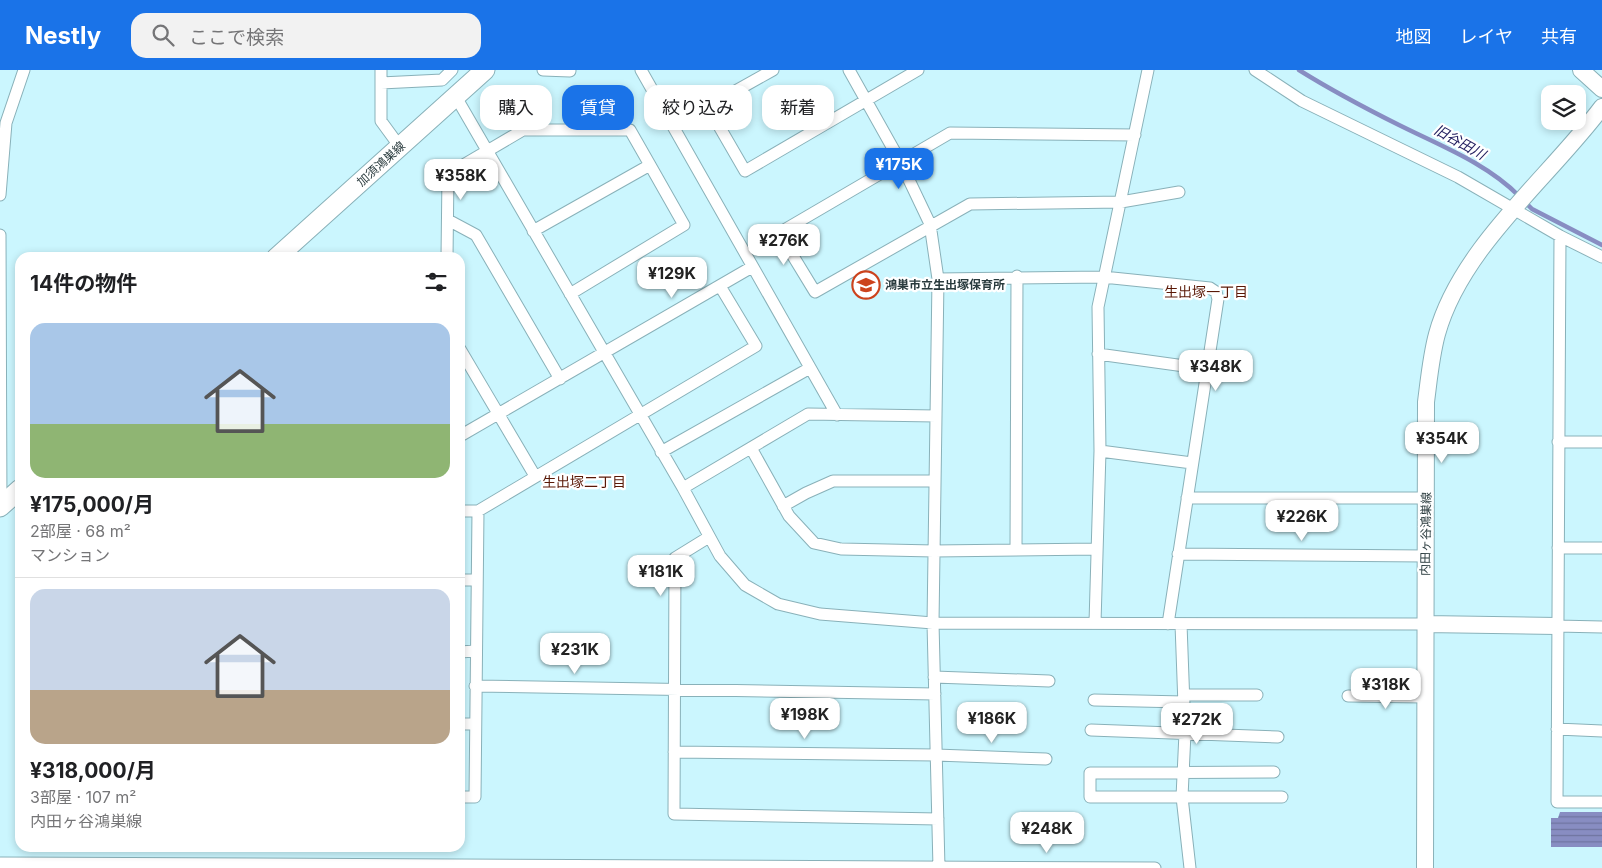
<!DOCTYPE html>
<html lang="ja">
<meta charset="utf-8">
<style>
body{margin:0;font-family:Inter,"Noto Sans JP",sans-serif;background:#f2f2f2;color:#202124;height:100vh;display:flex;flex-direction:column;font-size:19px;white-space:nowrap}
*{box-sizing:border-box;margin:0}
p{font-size:16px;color:#757577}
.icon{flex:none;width:28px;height:28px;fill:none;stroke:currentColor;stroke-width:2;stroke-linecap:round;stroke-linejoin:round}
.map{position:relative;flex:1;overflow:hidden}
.sheet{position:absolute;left:15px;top:182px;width:450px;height:600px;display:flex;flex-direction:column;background:#fff;border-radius:15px;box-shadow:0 2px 8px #0003}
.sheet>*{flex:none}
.guide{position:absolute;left:480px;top:15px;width:475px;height:45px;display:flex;gap:10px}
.tools{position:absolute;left:1541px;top:15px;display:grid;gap:10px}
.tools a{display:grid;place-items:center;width:45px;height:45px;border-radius:10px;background:#fff;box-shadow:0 2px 8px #0003;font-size:25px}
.price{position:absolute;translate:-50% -42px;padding:0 11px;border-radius:10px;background:#fff;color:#222;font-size:16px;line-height:32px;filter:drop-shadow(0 1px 2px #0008)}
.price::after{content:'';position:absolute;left:50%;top:30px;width:15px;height:11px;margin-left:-8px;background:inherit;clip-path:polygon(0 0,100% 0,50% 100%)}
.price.current{background:#1a73e8;color:#fff}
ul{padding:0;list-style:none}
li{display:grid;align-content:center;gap:10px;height:265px;padding:0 15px}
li+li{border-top:1px solid #e0e0e0}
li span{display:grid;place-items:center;height:155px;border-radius:15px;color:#555}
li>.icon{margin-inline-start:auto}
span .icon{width:90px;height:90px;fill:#fffc;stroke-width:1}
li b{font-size:21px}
h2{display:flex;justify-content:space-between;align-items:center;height:60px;padding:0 15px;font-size:21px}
.tag{padding:0 18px;border-radius:15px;background:#fff;box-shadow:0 2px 8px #0003;font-size:18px;line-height:45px}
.tag.current{background:#1a73e8;color:#fff}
header{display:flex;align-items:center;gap:30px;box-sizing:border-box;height:70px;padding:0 25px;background:#1a73e8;color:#fff}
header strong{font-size:24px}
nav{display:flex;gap:28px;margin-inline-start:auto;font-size:18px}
.search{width:350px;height:45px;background:#f2f2f2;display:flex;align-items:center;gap:12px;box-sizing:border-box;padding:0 18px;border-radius:15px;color:#757577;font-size:19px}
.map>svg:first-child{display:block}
.water{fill:url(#water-rules)}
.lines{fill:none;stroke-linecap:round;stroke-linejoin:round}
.stream{stroke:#888dc2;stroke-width:4.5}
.street-casing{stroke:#89b1b9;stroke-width:13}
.secondary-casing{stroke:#89b1b9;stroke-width:18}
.primary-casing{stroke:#89b1b9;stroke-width:21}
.street{stroke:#fff;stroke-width:11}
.secondary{stroke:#fff;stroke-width:16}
.primary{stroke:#fff;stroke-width:19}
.labels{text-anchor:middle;stroke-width:4.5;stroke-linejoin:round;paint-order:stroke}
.street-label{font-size:12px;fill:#293a3d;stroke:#fff}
.poi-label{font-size:12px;font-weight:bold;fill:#293a3d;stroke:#fff;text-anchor:start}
.water-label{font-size:14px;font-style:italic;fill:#242060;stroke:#fff}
.neighbourhood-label{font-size:14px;fill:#591806;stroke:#fff}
</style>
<header>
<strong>Nestly</strong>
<div class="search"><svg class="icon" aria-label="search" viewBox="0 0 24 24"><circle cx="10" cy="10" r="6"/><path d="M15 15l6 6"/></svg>ここで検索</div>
<nav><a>地図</a><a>レイヤ</a><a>共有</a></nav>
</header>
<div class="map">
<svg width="1602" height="798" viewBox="0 0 1602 798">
<defs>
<pattern id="water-rules" width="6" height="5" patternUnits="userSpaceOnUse" patternTransform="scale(1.25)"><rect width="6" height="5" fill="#888dc2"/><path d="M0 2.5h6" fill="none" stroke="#6f749f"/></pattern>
</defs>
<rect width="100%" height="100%" fill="#cbf6fe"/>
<path class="water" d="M1560 742H1602V777H1551V748H1558Z"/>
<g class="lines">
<path class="stream" d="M1299 0C1331 20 1365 38 1399 55 1441 76 1486 93 1519 126
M1525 132 1532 139 1602 175"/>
<g class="street-casing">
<path id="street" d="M381 0V51L400 77
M543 0 570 1
M641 0 837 345
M849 0 900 91 930 154 938 209 933 553 939 798
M1255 0 1302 31 1458 107 1560 166 1602 187
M381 13 442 10 452 0
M456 27 683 418 720 486 745 515 778 534 820 544 933 553 1425 554
M708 37 745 101 918 0
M673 56 773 0
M1135 65 950 63 779 163 815 222 970 134 1121 132 1179 122
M0 125 6 53 24 0
M448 150 476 165 560 309
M533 161 650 95 684 155 570 224
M0 165 1 436
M1560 166 1557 732H1602
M447 188 448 104 523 60H630L650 95
M938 209 1103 207 1210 218 1216 222 1218 229 1168 554
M460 279 535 406
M1098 284 1206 299
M460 366 752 197
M1558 372H1602
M751 378 789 446 814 473 841 479 934 481 1097 479
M1100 381 1192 393
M661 382 810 298
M683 418 808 344 936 346
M1187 428H1427
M783 436 806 423 833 411H935
M460 441H478L756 276 720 216
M709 467 675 488 674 744 938 749
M1558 478H1602
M1016 480 1017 206
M1178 484 1426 486
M460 510H476
M1095 553 1100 381 1098 237 1148 0
M1181 554 1185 663 1182 727 1190 798
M1557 556 1602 557
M460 582 475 581
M934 607 1049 611
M475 616 935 624
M1184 625H1257
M1348 626 1425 627
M1094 630 1184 632
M460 654H475
M1557 659 1602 661
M1091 660 1278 667
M674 682 936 685 1046 689
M1274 702 1090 703V727H1282
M460 727H475L478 441
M0 793 1155 798"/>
</g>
<g class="secondary-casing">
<path id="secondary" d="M1581 0 1602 19
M1425 554 1557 556
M1425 798 1426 332C1429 309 1431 286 1437 264 1461 177 1549 108 1602 37"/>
</g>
<g class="primary-casing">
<path id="primary" d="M276 188 485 0
M0 437 20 419"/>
</g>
<use href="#street" class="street"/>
<use href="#secondary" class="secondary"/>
<use href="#primary" class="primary"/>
</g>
<defs>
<g id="school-ring" transform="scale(1.4375)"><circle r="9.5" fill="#fff" stroke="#cc431d" stroke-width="1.5"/><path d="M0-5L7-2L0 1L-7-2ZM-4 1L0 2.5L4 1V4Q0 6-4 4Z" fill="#cc431d"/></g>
</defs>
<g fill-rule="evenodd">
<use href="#school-ring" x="866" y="215"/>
</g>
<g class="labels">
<g class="street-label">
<text transform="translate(381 94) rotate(-42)" y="4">加須鴻巣線</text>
<text transform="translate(1426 464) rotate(-89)" y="4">内田ヶ谷鴻巣線</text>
</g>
<g class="poi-label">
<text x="885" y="219">鴻巣市立生出塚保育所</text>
</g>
<g class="water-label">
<text transform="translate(1460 72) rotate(29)" y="5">旧谷田川</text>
</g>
<g class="neighbourhood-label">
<text x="1206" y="227">生出塚一丁目</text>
<text x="584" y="417">生出塚二丁目</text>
</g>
</g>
</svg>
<div class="tools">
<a><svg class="icon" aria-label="layers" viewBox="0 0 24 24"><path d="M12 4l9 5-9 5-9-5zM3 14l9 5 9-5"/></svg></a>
</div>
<b class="price current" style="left:899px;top:120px">¥175K</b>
<b class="price" style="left:461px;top:131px">¥358K</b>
<b class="price" style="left:784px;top:196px">¥276K</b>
<b class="price" style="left:672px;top:229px">¥129K</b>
<b class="price" style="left:1216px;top:322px">¥348K</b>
<b class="price" style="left:1442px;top:394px">¥354K</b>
<b class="price" style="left:1302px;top:472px">¥226K</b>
<b class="price" style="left:661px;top:527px">¥181K</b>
<b class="price" style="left:575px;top:605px">¥231K</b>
<b class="price" style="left:1386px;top:640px">¥318K</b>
<b class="price" style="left:805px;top:670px">¥198K</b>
<b class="price" style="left:992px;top:674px">¥186K</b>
<b class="price" style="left:1197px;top:675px">¥272K</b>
<b class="price" style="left:1047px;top:784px">¥248K</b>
<div class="guide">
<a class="tag">購入</a>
<a class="tag current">賃貸</a>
<a class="tag">絞り込み</a>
<a class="tag">新着</a>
</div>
<section class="sheet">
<h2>14件の物件<svg class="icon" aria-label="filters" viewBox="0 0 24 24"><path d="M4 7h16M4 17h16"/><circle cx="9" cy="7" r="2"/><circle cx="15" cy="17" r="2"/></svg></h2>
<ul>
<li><span style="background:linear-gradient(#a9c7e8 65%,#8fb573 0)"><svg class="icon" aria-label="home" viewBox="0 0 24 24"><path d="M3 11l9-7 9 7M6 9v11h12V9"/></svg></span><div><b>¥175,000/月</b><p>2部屋 · 68 m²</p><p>マンション</p></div></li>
<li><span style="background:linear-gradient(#c9d6e8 65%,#b9a48a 0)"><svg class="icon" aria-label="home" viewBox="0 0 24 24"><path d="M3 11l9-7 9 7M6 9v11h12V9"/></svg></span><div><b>¥318,000/月</b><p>3部屋 · 107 m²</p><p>内田ヶ谷鴻巣線</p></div></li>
</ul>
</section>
</div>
